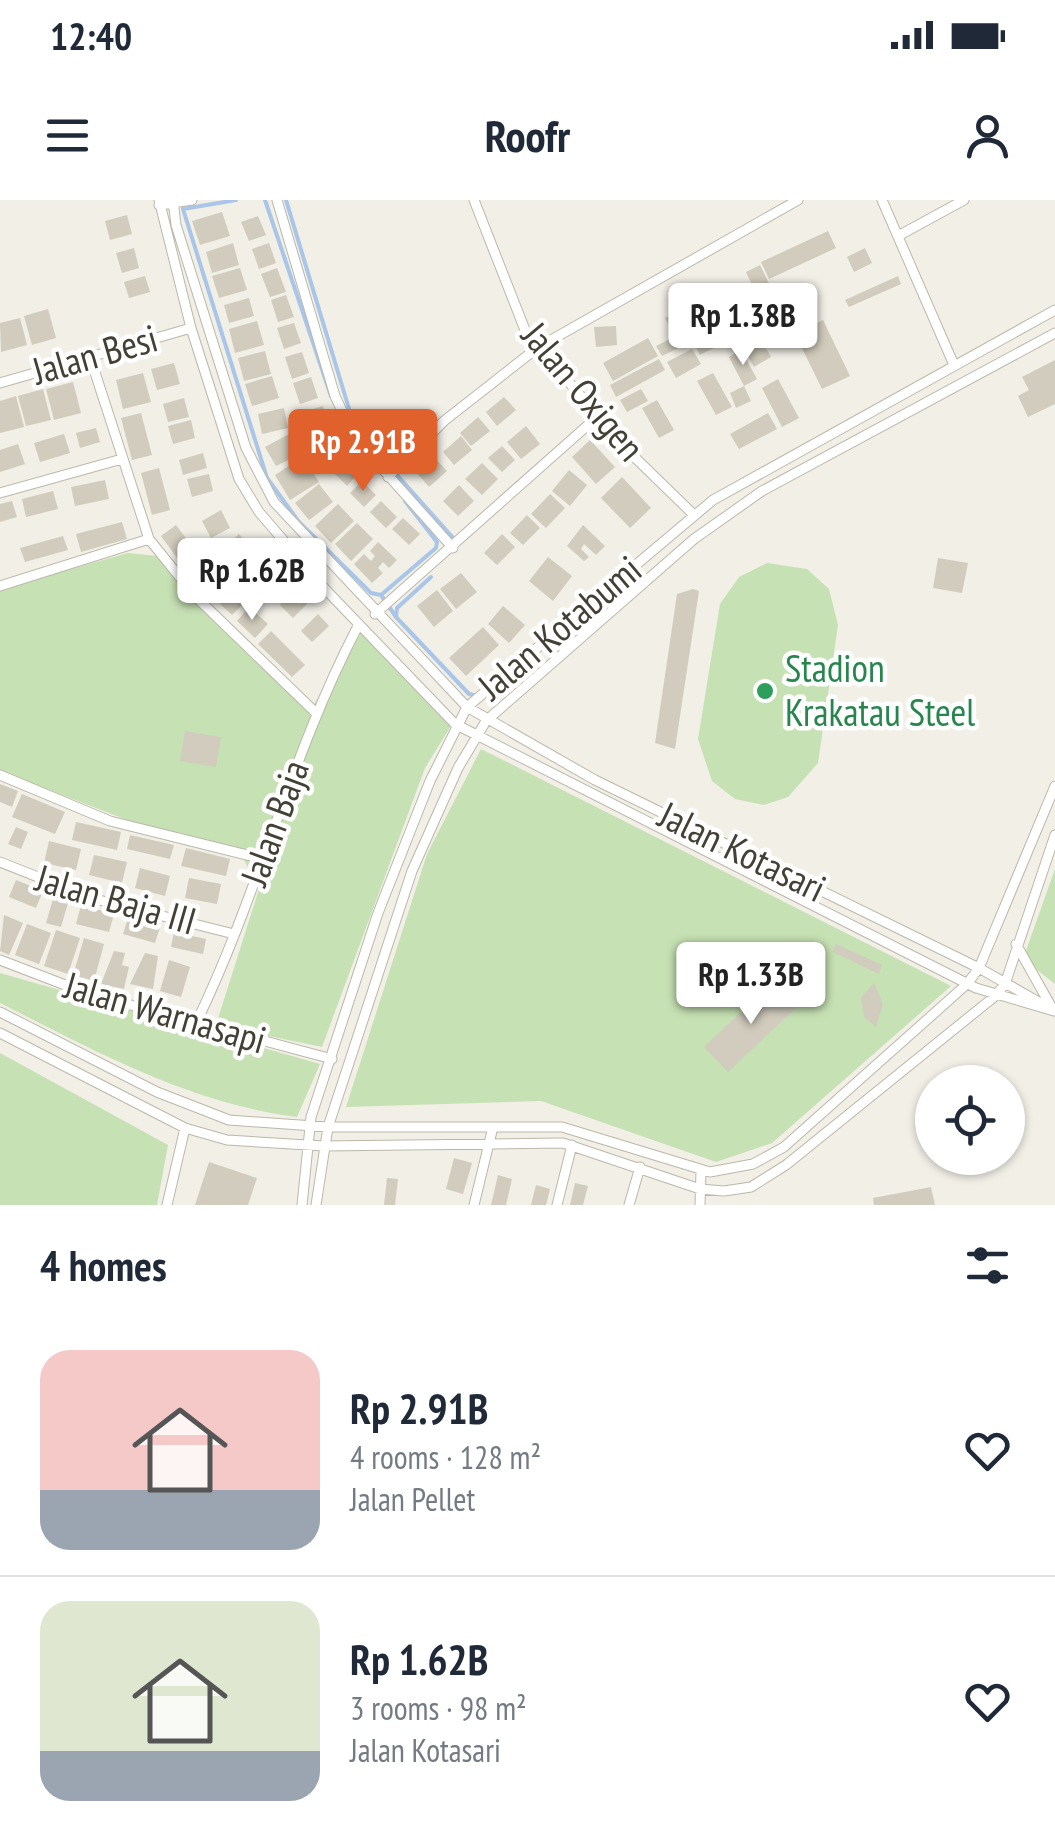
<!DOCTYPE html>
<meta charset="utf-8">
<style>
body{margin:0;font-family:"PT Sans Narrow",sans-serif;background:#f2f2f3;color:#1f2937;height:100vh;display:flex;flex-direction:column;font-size:38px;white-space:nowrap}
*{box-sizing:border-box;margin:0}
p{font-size:32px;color:#747a83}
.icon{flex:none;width:55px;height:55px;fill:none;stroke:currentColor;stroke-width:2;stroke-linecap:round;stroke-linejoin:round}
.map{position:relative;height:1005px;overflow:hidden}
.side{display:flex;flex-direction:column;background:#fff;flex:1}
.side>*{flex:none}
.tools{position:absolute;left:915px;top:865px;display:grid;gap:20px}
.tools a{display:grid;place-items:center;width:110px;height:110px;border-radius:50%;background:#fff;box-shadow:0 2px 8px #0004;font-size:50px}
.price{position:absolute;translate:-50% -85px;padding:0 22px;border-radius:10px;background:#fff;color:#222;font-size:32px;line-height:65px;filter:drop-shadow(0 2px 5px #0008)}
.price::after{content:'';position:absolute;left:50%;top:60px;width:30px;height:22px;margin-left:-15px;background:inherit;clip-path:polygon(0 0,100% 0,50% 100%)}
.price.selected{background:#e1612d;color:#fff}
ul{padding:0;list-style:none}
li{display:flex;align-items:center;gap:30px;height:250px;padding:0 40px}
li+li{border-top:2px solid #e0e1e3}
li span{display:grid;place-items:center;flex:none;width:280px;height:200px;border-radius:30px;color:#555}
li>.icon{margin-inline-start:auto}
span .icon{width:120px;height:120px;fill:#fffc;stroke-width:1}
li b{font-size:42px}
h2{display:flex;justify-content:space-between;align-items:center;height:120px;padding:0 40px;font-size:42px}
.status{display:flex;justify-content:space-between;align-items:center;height:70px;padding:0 50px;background:#fff;direction:ltr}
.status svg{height:28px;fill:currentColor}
header{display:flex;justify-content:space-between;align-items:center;height:130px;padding:0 40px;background:#fff;font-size:45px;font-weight:700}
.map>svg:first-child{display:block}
.green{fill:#c6e1b3}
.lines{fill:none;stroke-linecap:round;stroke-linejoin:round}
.stream{stroke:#a9c5e7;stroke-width:4}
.building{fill:#d1ccbd}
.minor-casing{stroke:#bbb8aa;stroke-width:11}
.minor{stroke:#fff;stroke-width:9}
.leisure-dot{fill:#2e9e5b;stroke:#fff;stroke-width:4}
.labels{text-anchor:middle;stroke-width:9;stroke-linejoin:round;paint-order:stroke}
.street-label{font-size:38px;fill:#434036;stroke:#fff}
.leisure-label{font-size:38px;fill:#27864d;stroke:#fff;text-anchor:start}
</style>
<div class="status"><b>12:40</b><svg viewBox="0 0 49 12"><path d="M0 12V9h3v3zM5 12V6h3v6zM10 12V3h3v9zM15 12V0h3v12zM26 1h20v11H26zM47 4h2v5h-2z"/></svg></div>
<header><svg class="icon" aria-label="menu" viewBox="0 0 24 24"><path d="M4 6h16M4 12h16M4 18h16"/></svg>Roofr<svg class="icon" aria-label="person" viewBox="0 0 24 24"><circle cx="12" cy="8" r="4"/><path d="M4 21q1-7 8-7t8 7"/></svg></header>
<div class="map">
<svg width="1055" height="1005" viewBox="0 0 1055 1005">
<rect width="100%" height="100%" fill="#f1efe6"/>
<path class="green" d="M128 353 157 356 310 510 362 432 454 521 425 568 322 847 216 825 259 689 240 652 148 628 0 571V389Z
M767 363 807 369 829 389 838 425 818 563 788 597 764 605 735 599 712 581 698 539 720 404 739 377Z
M481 549 951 786 772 943 716 962 541 901 346 907 427 654Z
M1055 669V784L1023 759Z
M0 773 320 864 297 917C189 903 97 852 0 803Z
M0 853 168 945 157 1005H0Z"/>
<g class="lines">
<path class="stream" d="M236 0 183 9 267 278 299 322 371 393 381 395 396 417
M265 0 331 196
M286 0 353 222 396 275
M397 275 455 340
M431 377 397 408 396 417 469 494 477 496
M381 395 436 348 437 342 405 301"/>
</g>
<path class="building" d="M222 12 230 36 200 45 192 21Z
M127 15 132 34 110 40 105 21Z
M258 16 266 35 249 41 241 22Z
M828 31 836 48 769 79 761 62Z
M233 43 239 65 212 73 206 52Z
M269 43 276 63 259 69 252 49Z
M134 48 139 68 122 73 116 53Z
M865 48 872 63 854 72 847 57Z
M760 65 777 100 762 106 746 72Z
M240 68 247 90 219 98 212 76Z
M277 68 286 92 270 97 261 74Z
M145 76 150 92 129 98 124 82Z
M898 76 901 84 849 107 845 100Z
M716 93 725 111 732 107 737 116 741 114 750 129 700 155 693 141 662 156 656 146 690 129 674 135 665 118Z
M286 95 294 117 278 122 271 100Z
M249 98 254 116 229 123 224 105Z
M48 109 56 138 32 145 24 116Z
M20 118 27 145 1 152 0 123Z
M823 120 850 176 822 189 795 134Z
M257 121 264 145 235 153 229 129Z
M294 123 301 143 284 149 277 128Z
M616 126 617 145 596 147 594 127Z
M759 136 771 157 754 167 742 145Z
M648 138 658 156 613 181 603 163Z
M692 149 701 164 676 178 667 162Z
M741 150 757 179 744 186 729 157Z
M265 151 271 174 244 181 238 158Z
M302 152 309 173 292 179 285 157Z
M659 159 665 170 616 197 610 185Z
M1055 160V204L1028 217 1018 196 1029 190 1022 177Z
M174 163 180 184 157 190 151 169Z
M143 173 151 202 123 209 116 180Z
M713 173 732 207 716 215 697 181Z
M272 176 279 198 252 206 245 184Z
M311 177 318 198 300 204 293 183Z
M778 179 799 218 782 227 762 188Z
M73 182 81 213 54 220 46 189Z
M744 186 751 201 736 208 730 193Z
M43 189 51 220 26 226 18 196Z
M641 189 648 201 627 212 620 200Z
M16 196 24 227 0 233V201Z
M504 197 516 210 497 226 486 212Z
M184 198 189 217 168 222 163 204Z
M657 200 674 230 659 238 642 208Z
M323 206 330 229 309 234 303 212Z
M284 208 288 228 262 234 258 214Z
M141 213 152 255 132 260 121 218Z
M768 213 777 229 739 249 730 234Z
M478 217 490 231 471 246 460 233Z
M191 220 195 238 173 244 168 226Z
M526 226 540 244 521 259 507 242Z
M96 228 100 242 80 248 76 233Z
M291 233 302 253 276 266 265 247Z
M64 234 70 253 40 262 34 243Z
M329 235 339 255 323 263 313 244Z
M461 236 472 250 454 265 443 252Z
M590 240 615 267 596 284 572 257Z
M18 244 25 264 0 272V250Z
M502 246 515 260 502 272 488 258Z
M203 253 207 268 183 275 179 260Z
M303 257 319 282 290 300 275 275Z
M342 258 358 274 347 286 331 270Z
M435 258 447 271 429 287 417 273Z
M482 263 498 279 482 295 465 279Z
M159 268 170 310 152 315 141 273Z
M569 270 587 285 570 306 552 291Z
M209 274 213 291 192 297 187 279Z
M622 277 651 308 630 328 601 298Z
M105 280 109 299 75 306 71 287Z
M362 281 376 295 364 307 350 293Z
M319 284 333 302 309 320 295 303Z
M459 285 474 301 458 316 443 301Z
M53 291 58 309 26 317 22 299Z
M550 294 565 308 546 328 531 314Z
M12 301 17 317 0 322V304Z
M381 301 397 317 386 328 370 312Z
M338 304 354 321 331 343 315 326Z
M221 310 230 328 211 338 202 321Z
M527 315 540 328 523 345 510 333Z
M403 318 420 334 409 345 392 329Z
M122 322 127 339 81 352 76 334Z
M357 323 373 339 351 361 335 344Z
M176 325 204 362 189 374 161 336Z
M583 325 605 346 596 355 584 344 581 349 589 357 584 361 567 346Z
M239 334 251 348 233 363 222 350Z
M502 334 515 347 497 365 484 353Z
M63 336 68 350 25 362 20 348Z
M378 342 397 360 389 368 383 362 378 368 383 373 372 383 354 364 364 354 371 361 375 356 370 351Z
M255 350 267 363 252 377 239 364Z
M548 357 572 376 553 401 529 381Z
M938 358 968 363 962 393 933 388Z
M212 371 245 402 232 415 199 384Z
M281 373 293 386 277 401 265 389Z
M461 373 477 392 456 409 440 389Z
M693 389 699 391 675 549 655 543 677 394Z
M294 390 307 404 293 418 280 405Z
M437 390 453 411 434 427 417 406Z
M503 406 525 425 509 443 488 424Z
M249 407 268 424 255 438 237 421Z
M318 414 329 426 312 442 301 431Z
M483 427 499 445 466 476 449 458Z
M271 431 305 465 292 477 258 444Z
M185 531 221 537 216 567 180 561Z
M0 584 18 591 12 607 0 602Z
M22 594 65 612 55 634 12 617Z
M76 622 121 632 117 650 72 640Z
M16 627 28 632 21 649 8 644Z
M130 635 174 645 170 659 127 649Z
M49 641 81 649 76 670 44 663Z
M186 648 230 659 226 676 181 666Z
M94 655 127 662 122 683 89 675Z
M140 668 170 676 165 696 135 688Z
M189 678 221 684 217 704 185 698Z
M16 680 43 691 36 708 9 697Z
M53 699 68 703 61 727 46 723Z
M81 705 114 714 109 732 76 724Z
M4 715 23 723 9 755 0 751Z
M128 718 160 727 155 743 123 734Z
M27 724 51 733 39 764 15 755Z
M56 730 80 738 68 774 44 766Z
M174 732 206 739 203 754 171 747Z
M84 738 104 744 94 781 73 775Z
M836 744 882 765 879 774 833 752Z
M114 751 125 753 122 765 129 767 124 789 101 784Z
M145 753 158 756 153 789 130 784Z
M169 760 190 767 181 797 160 791Z
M802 765 821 788 806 800 788 777Z
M773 782 785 795 788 792 797 807 728 872 704 847Z
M874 783 883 804 876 827 864 817 861 797Z
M454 958 472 963 463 994 446 989Z
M209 962 257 978 248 1005H195Z
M498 975 512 979 506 1005H491Z
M387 978 398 979 395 1005H384Z
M575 983 588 986 583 1005H570Z
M536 985 550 989 546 1005H531Z
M931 987 935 1005H874L873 998Z"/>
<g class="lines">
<g class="minor-casing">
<path id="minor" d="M159 0 191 128 239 279 259 312 327 391 455 524 976 788 1054 811
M173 0 176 25 246 248 274 302 467 507 595 580 979 768 1044 805
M277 0 335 196 354 237 453 348
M474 0 525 130 621 244 693 314
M882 0 954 165
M159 5 192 0
M898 36 964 0
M90 157 149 339 195 396 315 512
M0 183 191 128
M388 277 444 221 537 148 798 0
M0 293 122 259
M0 386 149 339
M375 414 597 217
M0 575 110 621 263 659
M0 662 91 698 234 734
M1016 744 1052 808
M0 760 86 793 332 859
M0 812 157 892 229 920 328 927H562L710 972 753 964 784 947 967 784 979 768 1055 586
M196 823C259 694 291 553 358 426
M0 833 185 928 227 940 324 946 563 943 700 989 724 991 751 987 786 965 994 797 1005 784 1055 635
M167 1005 185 928
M302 1005 311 917 378 713 430 581 467 507 713 300 1055 110
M316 1005 328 927 412 671 458 568 486 521 694 339 762 291 1055 133
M474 1005 493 927
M557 1005 572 945
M629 1005 640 967
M700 1005 701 971"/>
</g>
<use href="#minor" class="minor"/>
</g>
<circle class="leisure-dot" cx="765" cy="491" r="10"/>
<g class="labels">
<g class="street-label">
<text transform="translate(95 155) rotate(-16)" y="13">Jalan Besi</text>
<text transform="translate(583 192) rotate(50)" y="13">Jalan Oxigen</text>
<text transform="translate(560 428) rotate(-40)" y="13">Jalan Kotabumi</text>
<text transform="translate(275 623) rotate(-70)" y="13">Jalan Baja</text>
<text transform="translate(742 652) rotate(26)" y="13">Jalan Kotasari</text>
<text transform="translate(116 700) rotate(16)" y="13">Jalan Baja III</text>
<text transform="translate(165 813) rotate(16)" y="13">Jalan Warnasapi</text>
</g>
<g class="leisure-label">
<text x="785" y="482">Stadion<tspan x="785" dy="44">Krakatau Steel</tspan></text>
</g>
</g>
</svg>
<div class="tools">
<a><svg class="icon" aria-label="locate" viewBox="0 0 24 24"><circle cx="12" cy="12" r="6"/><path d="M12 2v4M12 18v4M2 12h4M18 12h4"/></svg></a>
</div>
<b class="price" style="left:743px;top:168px">Rp 1.38B</b>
<b class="price selected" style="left:363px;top:294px">Rp 2.91B</b>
<b class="price" style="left:252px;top:423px">Rp 1.62B</b>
<b class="price" style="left:751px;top:827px">Rp 1.33B</b>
</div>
<section class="side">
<h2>4 homes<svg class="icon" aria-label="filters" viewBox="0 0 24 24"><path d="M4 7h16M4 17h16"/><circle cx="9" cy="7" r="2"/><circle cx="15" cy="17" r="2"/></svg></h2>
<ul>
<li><span style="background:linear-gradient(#f6c9c9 70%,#9aa5b1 0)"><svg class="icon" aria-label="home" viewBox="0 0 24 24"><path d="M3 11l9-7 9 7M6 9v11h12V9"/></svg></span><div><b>Rp 2.91B</b><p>4 rooms · 128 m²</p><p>Jalan Pellet</p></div><svg class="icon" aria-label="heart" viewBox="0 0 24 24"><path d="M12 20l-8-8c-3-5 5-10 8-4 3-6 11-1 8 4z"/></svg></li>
<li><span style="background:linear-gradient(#dfe7d0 75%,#9aa5b1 0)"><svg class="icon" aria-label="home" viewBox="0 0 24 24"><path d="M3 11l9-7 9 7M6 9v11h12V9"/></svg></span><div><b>Rp 1.62B</b><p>3 rooms · 98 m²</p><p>Jalan Kotasari</p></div><svg class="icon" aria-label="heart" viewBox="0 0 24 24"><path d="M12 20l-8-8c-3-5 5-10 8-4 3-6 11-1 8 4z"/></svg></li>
</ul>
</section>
